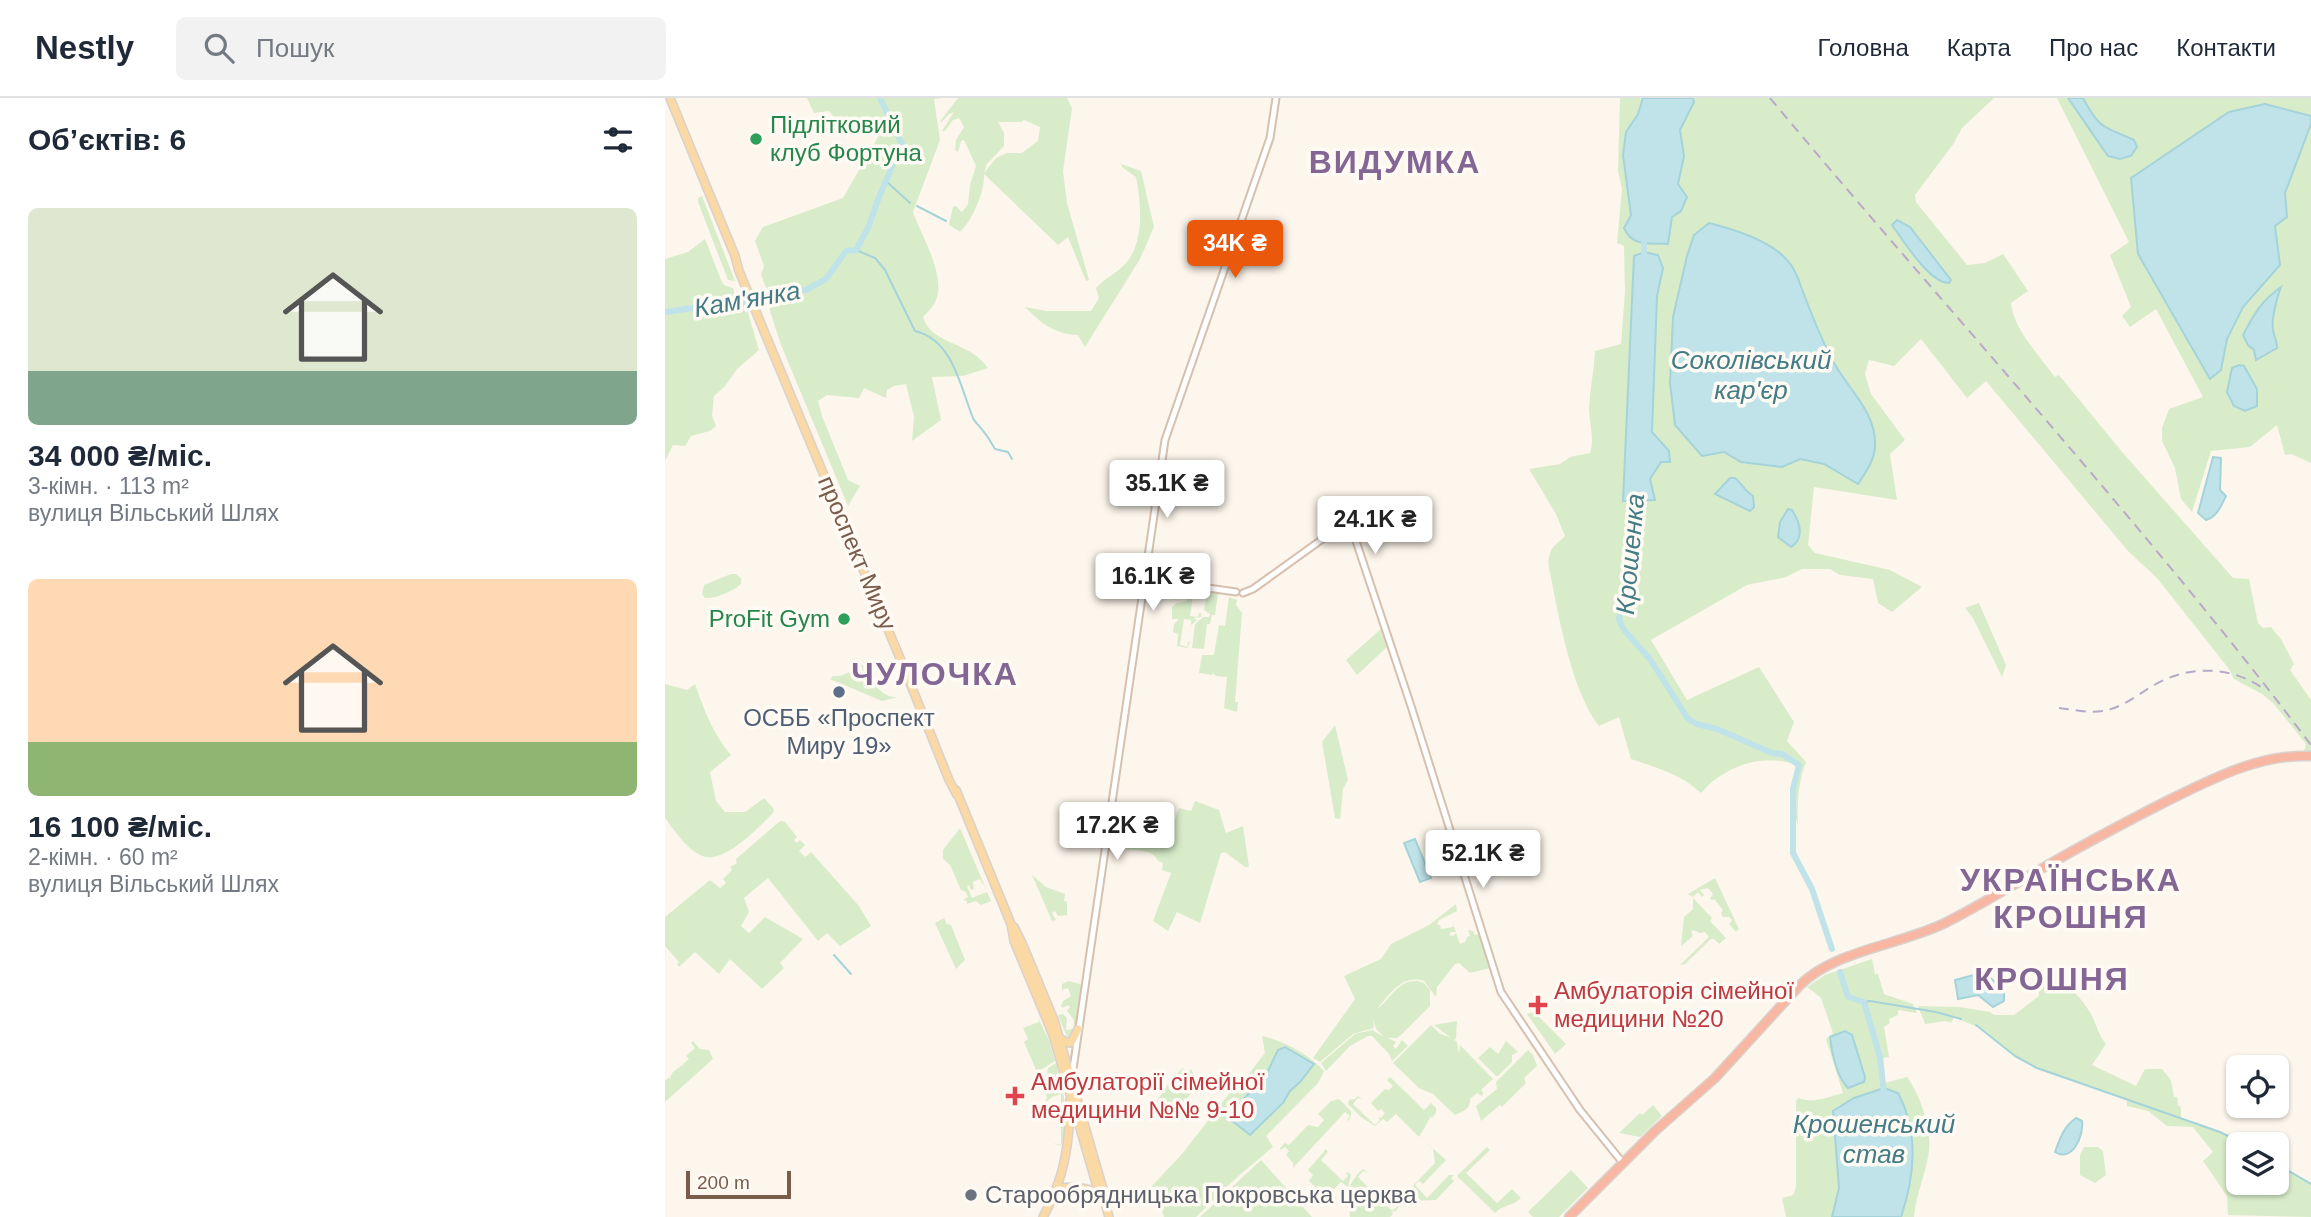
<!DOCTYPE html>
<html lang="uk">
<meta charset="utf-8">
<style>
body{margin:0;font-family:Helvetica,sans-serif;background:#f2f2f3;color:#1f2937;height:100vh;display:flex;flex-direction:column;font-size:26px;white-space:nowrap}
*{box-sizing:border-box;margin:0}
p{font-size:23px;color:#747a83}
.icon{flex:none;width:38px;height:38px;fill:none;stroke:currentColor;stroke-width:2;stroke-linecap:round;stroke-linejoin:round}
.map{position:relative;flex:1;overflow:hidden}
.drawer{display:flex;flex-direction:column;background:#fff;width:665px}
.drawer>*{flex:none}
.tools{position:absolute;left:1561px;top:957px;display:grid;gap:14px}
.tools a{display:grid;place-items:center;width:63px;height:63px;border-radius:10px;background:#fff;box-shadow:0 2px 5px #0004;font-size:35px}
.scale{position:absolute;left:21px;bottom:18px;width:105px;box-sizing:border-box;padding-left:7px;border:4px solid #7a5c4d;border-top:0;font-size:19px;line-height:24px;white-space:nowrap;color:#7a5c4d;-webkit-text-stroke:5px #fffaf3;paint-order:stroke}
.price{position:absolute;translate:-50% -60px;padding:0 16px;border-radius:7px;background:#fff;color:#222;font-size:23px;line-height:46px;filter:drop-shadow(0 2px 4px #0008)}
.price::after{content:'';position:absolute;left:50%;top:42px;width:21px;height:16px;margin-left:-10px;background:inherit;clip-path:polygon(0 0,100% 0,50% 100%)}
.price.current{background:#ea580c;color:#fff}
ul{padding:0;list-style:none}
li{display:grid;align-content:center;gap:14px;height:371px;padding:0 28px}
li span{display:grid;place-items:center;height:217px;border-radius:10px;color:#555}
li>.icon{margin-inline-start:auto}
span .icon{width:126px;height:126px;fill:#fffc;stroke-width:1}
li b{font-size:30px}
h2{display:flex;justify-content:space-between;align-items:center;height:84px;padding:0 28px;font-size:30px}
header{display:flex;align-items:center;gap:42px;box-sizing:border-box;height:98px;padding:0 35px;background:#fff;border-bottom:2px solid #e0e1e3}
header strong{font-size:33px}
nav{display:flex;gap:38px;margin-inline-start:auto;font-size:24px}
.search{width:490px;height:63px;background:#f2f2f3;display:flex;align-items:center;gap:18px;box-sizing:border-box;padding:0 24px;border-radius:10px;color:#747a83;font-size:26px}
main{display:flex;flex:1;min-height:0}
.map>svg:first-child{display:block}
.green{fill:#d8ecc9;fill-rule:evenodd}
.water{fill:#bfe3e8;stroke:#a5d3da;stroke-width:2}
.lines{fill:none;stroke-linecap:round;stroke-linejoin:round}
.stream{stroke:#a5d3da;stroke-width:2}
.river{stroke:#bfe3e8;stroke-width:6}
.secondary-casing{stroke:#d6c0b0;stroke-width:9}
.primary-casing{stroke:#dad1cd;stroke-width:10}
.highway-casing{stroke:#dad1cd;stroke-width:11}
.secondary{stroke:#fff;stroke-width:5}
.primary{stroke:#fbd9a5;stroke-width:7}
.highway{stroke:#f7b7a3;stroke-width:8}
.rail{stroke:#b9a8c9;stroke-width:2;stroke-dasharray:10 7;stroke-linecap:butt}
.leisure-dot{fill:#2e9e5b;stroke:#fffaf3;stroke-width:2.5}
.service-dot{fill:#5c6f8a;stroke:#fffaf3;stroke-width:2.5}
.health-dot{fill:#e0444e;stroke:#fffaf3;stroke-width:2.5}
.worship-dot{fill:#6b7280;stroke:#fffaf3;stroke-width:2.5}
.labels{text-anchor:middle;stroke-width:7;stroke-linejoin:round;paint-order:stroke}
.leisure-label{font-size:24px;fill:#27864d;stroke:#fffaf3;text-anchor:start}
.street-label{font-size:24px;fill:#7a5c4d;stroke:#fffaf3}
.service-label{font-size:24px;fill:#4e5e75;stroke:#fffaf3}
.health-label{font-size:24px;fill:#be3a42;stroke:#fffaf3;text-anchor:start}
.worship-label{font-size:24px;fill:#5b616d;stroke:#fffaf3;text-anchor:start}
.water-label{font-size:26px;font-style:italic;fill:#437c86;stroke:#fffaf3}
.district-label{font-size:32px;font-weight:bold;letter-spacing:2px;fill:#846695;stroke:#fffaf3}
</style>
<header>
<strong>Nestly</strong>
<div class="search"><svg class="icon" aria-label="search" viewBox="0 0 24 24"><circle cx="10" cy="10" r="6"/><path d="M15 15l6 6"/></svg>Пошук</div>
<nav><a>Головна</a><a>Карта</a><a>Про нас</a><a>Контакти</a></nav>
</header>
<main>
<section class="drawer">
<h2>Об’єктів: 6<svg class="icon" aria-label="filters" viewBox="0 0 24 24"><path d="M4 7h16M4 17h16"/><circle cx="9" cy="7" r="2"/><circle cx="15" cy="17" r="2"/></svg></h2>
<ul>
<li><span style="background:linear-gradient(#dfe7d0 75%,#7fa58c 0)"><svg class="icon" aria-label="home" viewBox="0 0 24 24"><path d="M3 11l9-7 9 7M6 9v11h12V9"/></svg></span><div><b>34 000 ₴/міс.</b><p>3-кімн. · 113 m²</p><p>вулиця Вільський Шлях</p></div></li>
<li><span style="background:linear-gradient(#ffd9b3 75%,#8fb573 0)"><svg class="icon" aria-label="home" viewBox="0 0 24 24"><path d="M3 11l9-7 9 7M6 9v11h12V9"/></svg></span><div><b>16 100 ₴/міс.</b><p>2-кімн. · 60 m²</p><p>вулиця Вільський Шлях</p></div></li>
</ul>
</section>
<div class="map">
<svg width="1646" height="1119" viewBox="0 0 1646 1119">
<rect width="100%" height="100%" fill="#fdf6ec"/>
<path class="green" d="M142 0H278L269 1 275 42 248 114C256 137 284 182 269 206 267 210 262 215 258 219 266 247 305 243 323 270L298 278 267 279 276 322 247 343 249 319 241 286 229 288 222 292 221 300 199 290 194 300 162 297 153 303 157 318 183 382 195 388 183 408 116 247 105 213 104 197 96 177 99 168 90 143 98 129 178 100 214 37 212 33H180L164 13 149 15Z
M293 0H402L407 10 398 73 402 105 424 182 421 183 403 139 393 147 319 76C320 92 308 122 295 134L284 127 288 109 291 108 297 114 303 106 305 87 311 68 299 42 296 43 293 54 290 52 291 42 299 29 294 20 288 22 280 33H277L289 14 284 16 276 25V22ZM359 22 375 29 373 43 357 55H342L331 60 319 75 322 66 339 48V35L333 24H356Z
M955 0H978L973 16 961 34 958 57 966 117 1002 146 1019 58 1015 32 1029 4 1028 0H1329L1297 30 1289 45 1250 97 1251 104 1302 167 1320 165 1338 156 1363 193 1346 205C1348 230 1375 259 1390 279L1394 277 1458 355 1568 480 1584 481 1593 525 1598 530 1606 529 1616 541 1629 566 1625 572 1646 602V653H1639L1641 646 1609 606 1597 596 1569 581 1564 571 1492 480 1463 453 1321 283 1302 300 1256 241 1229 268 1204 262 1200 276 1206 296 1240 342 1225 356 1232 402 1149 389 1143 447 1150 455 1225 472 1257 489 1227 514 1213 505 1208 481 1175 477 1165 471H1137L1121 479 1082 487 986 542 1022 602 1094 569 1129 624 1122 643 1141 664C1133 685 1132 706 1133 728 1126 706 1130 689 1133 667 1098 655 1060 667 1036 695 1016 676 992 670 966 661L954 619 934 628C908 595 895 526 887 485 886 477 882 466 884 459 886 448 893 445 900 438L891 416 864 371 895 366 905 359 925 355C930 340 924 325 924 310 925 291 929 272 930 253L956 246 960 194 959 148 952 145 957 91 953 73ZM1029 137 1131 172 1137 192 1166 261 1188 291 1193 386 1159 366 1135 361 1117 369 1076 364 1059 354 1037 358 1010 327 1008 219ZM979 154 998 170 992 198 987 335 1004 353V364H996L985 381 990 401 958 403 969 158Z
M1392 0H1646V365L1626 356 1620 357 1612 327 1585 349 1546 353 1527 414 1516 401 1510 370 1497 343V330L1504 311 1538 299 1491 211 1465 229 1457 218 1466 209 1445 157 1464 144Z
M456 66 476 73 489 129 475 161 420 249 413 237C389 236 376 225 360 209L381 213H426L434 200 431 190C440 180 452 175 461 165 480 143 476 105 471 79L457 69Z
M37 98 70 183 63 182 33 104V100Z
M40 141 56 182 59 187 68 190 71 200 80 205 94 252 72 271 60 288 49 298 47 318 51 328 45 333 26 338 20 348 8 347 0 363V161L23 154Z
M66 476H71L76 480V486C68 493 51 501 40 500L37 496 39 487Z
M511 488 540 494 539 498 537 497V493L529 492 525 518 533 519 534 515H536V519L528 520 532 522 526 527V522L519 521 515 547 522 549 523 544H525L522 550 512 548 513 536 508 534 509 526 514 521H507V509L512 505 522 503V495L512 493 511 499 513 500 510 502 509 500Z
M542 493 553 495 550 517H547L545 526H542L539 551 527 550 530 526 538 519H544L545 516 539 512Z
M564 499 572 502 571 507 577 515 570 604H573L572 614 559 610 562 579 551 578 548 575 547 577 534 575 537 557H549L554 527 560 528Z
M1314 505 1341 567 1337 579 1308 520 1300 510Z
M716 531 722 549 692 577 681 562Z
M199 566H201L203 571 202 575C209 587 219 601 234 599L217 603 165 581 168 578H175L188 573 189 575 198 573 196 567H198L199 572 202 571Z
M0 586 22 592 30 586C39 612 48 636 66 657L45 674 51 703 60 714H80L99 700 109 711 108 715C93 730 57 769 35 757 20 749 10 733 0 720Z
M670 627 683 682 678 691 675 721 670 720 657 644Z
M530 703 554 712 561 735 578 728 584 769H580L560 754 556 755 535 825 512 814 503 833 488 823 506 775 497 772 498 765 493 763C487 750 474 754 461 751L471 747 476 734 499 744 502 743 514 710 526 713Z
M115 723 120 724 132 739 129 742 132 745 135 742 140 747 134 753 140 759 146 754 194 808 206 828 175 848 162 835 153 843 103 780 79 800 84 814 76 828 84 835 100 819 138 841 115 865 119 870 97 891 65 861 54 876 30 854 14 869 12 866 14 864 0 848V819L45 782 55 790 61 785 58 781 67 772 65 769 72 765 71 761Z
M295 730 321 791 315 781 308 784 309 791 306 792 304 787 302 788 307 800 322 794 326 803 316 807 311 803 302 806V803L298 802 303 799 301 794 296 792 285 767 278 761V752Z
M367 777 381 789 400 796 399 803 402 804V817L393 818 390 813 387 815 391 822 387 823Z
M1050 780 1074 831 1071 834 1064 826 1067 822 1064 819H1058L1056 815 1058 812 1049 801 1047 802 1045 801 1048 796 1043 790 1035 792 1039 797 1037 799 1033 794 1028 799 1023 796Z
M1028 800 1047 820 1045 823 1061 840 1054 846 1049 841H1046L1020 866 1015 867 1044 839 1040 834 1035 835 1028 832 1026 834 1028 838 1016 848 1019 819 1028 811Z
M791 806 792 813 774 822 772 827H775L776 831 788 829 787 824 791 834H786L784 837 788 838 791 835 795 846 800 844 802 839 805 838 803 832 808 833 810 837 815 836 825 870 805 875 794 865 790 866 772 889 771 899 759 883C737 876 725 896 712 911 727 900 736 876 759 885L765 892V908L737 936 732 940H723L731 944 728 948 731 951 737 942 743 948 727 963 724 956 707 938H703L685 948 661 973 656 965 690 936 707 932 719 939 711 931 708 920 709 930 688 936 655 964 648 960 690 901 679 878 716 861 726 846 764 827Z
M279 820 282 826 286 827 300 862 291 871 270 825Z
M1207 861 1210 876H1213L1219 896 1248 906 1252 915 1233 912V917L1224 921 1225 925 1219 929 1224 959 1218 960 1220 985 1242 979C1255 997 1267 1030 1264 1053 1261 1075 1251 1096 1249 1119H1236C1251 1077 1251 1048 1239 1007L1214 992 1189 1000 1181 1006 1169 1037 1174 1090 1167 1119H1121L1117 1100 1128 1097 1131 1089V1003L1133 1000C1148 1006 1163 999 1178 995L1161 941 1168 935 1156 900 1142 889 1160 877Z
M1386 870C1400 884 1416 899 1426 916 1432 927 1433 937 1441 946L1427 967 1471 988 1480 971H1497L1506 982 1509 999H1512L1513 1007 1516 1009V1020L1555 1034 1579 1046H1573V1085H1612V1066L1646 1086V1119L1563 1117 1562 1098 1538 1063 1548 1054 1528 1029 1502 1028 1483 1013 1462 1008V1002L1372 970 1350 958 1319 932 1289 919 1286 925 1280 923 1260 926 1253 908 1294 909 1325 914 1329 917H1349L1374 898V891L1368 876Z
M404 883 418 887 409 937 402 939 393 917 398 916 402 920 401 932 408 931 409 922 402 913 405 909 403 907 398 910 396 908 398 903 406 898 403 890 397 892V886Z
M864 915H870L901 946 890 956 862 916Z
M373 920 384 942 390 963 374 973 371 972 359 944 363 941 358 930 374 924Z
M792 923 791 940 789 942 792 944 794 956 795 947 828 981 816 992 818 994 817 998 812 995 805 1001C806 1011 798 1013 790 1017L768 996 754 990 728 965 766 927 774 935 786 940 769 927Z
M597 938C619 943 644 956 659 973L653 985 601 1038 608 1049 570 1081 531 1119H499L495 1106 486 1089 517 1056 574 983 577 985 600 955ZM617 949 625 952 649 966 635 984 624 993 621 1002 595 1029C598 1005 598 965 617 949Z
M28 943 35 951 44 952 48 961 0 1004V983L3 980 6 981 5 979 8 974 17 967 20 969 18 966 24 961 21 958 30 950 26 945Z
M841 943 853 954 847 957V964L833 978H831L813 960 825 949 833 956Z
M863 952 868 957 872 968 859 980 861 985 837 1009 835 1007 816 1023 811 1008 832 991 831 984Z
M391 965C397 989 408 1026 396 1048L388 1045 396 1047V996L387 999 380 1005 382 999 373 979 382 976 383 970Z
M518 970 523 973 526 971 534 986 507 1018 500 1020 487 1010 508 979Z
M725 979 759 1012 766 1005 771 1010V1015L767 1020 766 1018 754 1039 731 1016 722 1024 718 1021 710 1028 696 1019 683 1006 684 1002 690 1001 693 998 697 1001 693 1000 688 1006 710 1027 715 1022 713 1019 716 1020 720 1015 716 1011 713 1013 706 1005 720 991 724 992 728 988 722 982Z
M674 1001 686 1013V1019L683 1023 682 1022 685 1018 680 1014 628 1070V1065L621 1057 624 1053 620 1049 616 1052 615 1050 620 1045 624 1047 643 1027 653 1029 659 1022 653 1016 666 1003Z
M988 1007 997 1018 975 1039 954 1035 975 1015 977 1017Z
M756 1040 781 1062 758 1086 754 1083 750 1087 762 1100 784 1077H789L786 1080 789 1083 771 1102 744 1103 746 1101 742 1102 739 1101 742 1097 741 1095 770 1065 768 1051Z
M822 1049 825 1052 801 1075 832 1105 847 1091 856 1100C847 1109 838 1106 830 1115L792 1078Z
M1419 1049H1433L1438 1053 1441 1077 1430 1085 1415 1077V1057Z
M661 1051 663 1054 656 1062 678 1083 683 1078 681 1075 683 1074 686 1077 683 1089 676 1084 663 1097 668 1102 670 1099 672 1101 667 1105 644 1083 648 1077 643 1072Z
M596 1062 647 1119H535Z
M698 1071 703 1075 698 1073 693 1079 727 1113 733 1108 731 1103 735 1107 731 1113 726 1114 728 1116 725 1119H685L684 1111 675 1102C684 1093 688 1078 698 1071Z
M906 1072 923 1090 894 1119H868L863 1114Z"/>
<path class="water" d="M978 0H1028L1029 4 1015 32 1019 58 1013 86 1022 99 1016 113 1007 119 1003 146C985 145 967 149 959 130L966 117 958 57 961 34 973 16Z
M1403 0H1418C1435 32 1438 28 1469 42L1472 49 1466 58 1455 61 1443 58Z
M1600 6 1646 18V26L1620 95 1622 119 1610 128 1615 167 1578 209 1562 241 1556 272 1545 281 1473 156 1466 80 1564 14Z
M1232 122 1245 129 1286 182 1284 185C1264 185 1239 143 1227 127Z
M1044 125C1068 131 1104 142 1121 161 1131 171 1133 181 1138 194 1146 215 1155 237 1165 258 1179 287 1212 313 1210 348 1210 362 1200 375 1193 386L1159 366 1135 361 1117 369 1076 364 1059 354 1037 358 1010 327 1005 285 1008 219 1022 158 1029 137Z
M979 154 993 157 998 170 992 198 987 334 1004 353 1005 364H996L985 381 990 402 958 403 969 158Z
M1616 189C1612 199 1606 222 1608 232 1609 238 1612 243 1612 250L1591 262 1589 252 1583 247 1578 237C1589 216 1596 203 1616 189Z
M1574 267 1579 268 1592 291V308L1580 313 1569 308 1562 294 1567 270Z
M1548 359 1556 360 1555 392 1561 398C1556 408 1552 419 1541 422L1533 415Z
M1065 380H1070C1077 386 1080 393 1088 398L1089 409 1085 413 1050 396Z
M1123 411 1127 412C1135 424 1140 440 1126 449L1113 439 1115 424Z
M750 741 766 780 755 784 739 745Z
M1320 874 1339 894V903L1328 909 1313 897 1293 901 1290 882Z
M1180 933 1187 937 1200 979 1199 984 1183 990C1172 979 1167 955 1165 939Z
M620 949 649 966 635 984 625 993 618 1005 585 1037 562 1019 601 977 613 952Z
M1219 990 1233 995C1254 1035 1250 1077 1236 1119H1167L1174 1090 1168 1013 1189 1000Z
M1411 1020 1417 1023C1419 1038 1407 1065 1390 1054 1395 1040 1399 1028 1411 1020Z"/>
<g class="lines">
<path class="stream" d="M221 83 245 105
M252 108 281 123
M191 152 210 160 220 172 250 233C288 242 295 288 308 320 310 325 315 328 318 333 323 338 326 345 330 351L343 354 347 361
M169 857 186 876
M1199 904 1205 903 1271 914 1296 921
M1311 927 1350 958 1372 970 1555 1034 1579 1046
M1612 1066 1646 1086"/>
<path class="river" d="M979 138V162
M0 214 29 210H60L118 193 141 192 161 181 181 153 191 152 203 130 214 99 237 46 215 0
M970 397 964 416 963 456 954 522 959 532 985 561 1023 621 1032 626 1052 631 1107 655 1117 656 1134 667 1128 691V755L1147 791 1167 851
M1175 874 1183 899 1199 904 1215 959 1219 996"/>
<g class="secondary-casing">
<path id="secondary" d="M480 481 571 494
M578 495 588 491 684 422 746 608 836 894 915 1012 958 1065
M407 978 500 342 605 40 611 0"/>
</g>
<g class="primary-casing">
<path id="primary" d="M5 0 70 158 74 173 237 565 284 682 292 697
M291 692 346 826 349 843 388 937 433 1092 437 1095
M349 829 357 845 389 922 438 1091 437 1095 444 1119
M396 941 401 944 406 945 413 931
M392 1090 411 1089 436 1094
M378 1119C399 1082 405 1045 405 1002"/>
</g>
<g class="highway-casing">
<path id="highway" d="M904 1119 990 1033 1050 980 1135 887C1171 852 1235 847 1280 825 1316 807 1349 786 1383 767 1421 745 1461 724 1500 704 1547 681 1593 656 1646 658"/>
</g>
<use href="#secondary" class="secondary"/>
<use href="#primary" class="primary"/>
<use href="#highway" class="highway"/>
<path class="rail" d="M1105 0C1285 216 1477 423 1646 647
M1394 610C1410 612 1428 616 1443 612 1461 607 1475 595 1491 586 1525 567 1567 568 1599 591"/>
</g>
<g class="leisure-dot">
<circle cx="91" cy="41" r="7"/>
<circle cx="179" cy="521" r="7"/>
</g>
<circle class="service-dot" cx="174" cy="594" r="7"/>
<g class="health-dot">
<path d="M869.5 896.5h7v7h7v7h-7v7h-7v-7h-7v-7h7z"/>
<path d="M346.5 987.5h7v7h7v7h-7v7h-7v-7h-7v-7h7z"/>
</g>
<circle class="worship-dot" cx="306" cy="1097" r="7"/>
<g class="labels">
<g class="leisure-label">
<text x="105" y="35">Підлітковий<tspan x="105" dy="28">клуб Фортуна</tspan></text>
<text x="165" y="529" text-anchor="end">ProFit Gym</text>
</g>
<g class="street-label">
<text transform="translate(192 455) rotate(67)" y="8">проспект Миру</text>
</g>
<g class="service-label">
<text x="174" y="628">ОСББ «Проспект<tspan x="174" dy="28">Миру 19»</tspan></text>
</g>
<g class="health-label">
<text x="889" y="901">Амбулаторія сімейної<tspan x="889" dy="28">медицини №20</tspan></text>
<text x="366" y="992">Амбулаторії сімейної<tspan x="366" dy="28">медицини №№ 9-10</tspan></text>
</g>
<g class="worship-label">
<text x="320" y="1105">Старообрядницька Покровська церква</text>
</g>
<g class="water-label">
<text transform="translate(82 201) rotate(-10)" y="9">Кам'янка</text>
<text x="1086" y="271">Соколівський<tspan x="1086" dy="30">кар'єр</tspan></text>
<text transform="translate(965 456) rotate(-85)" y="9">Крошенка</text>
<text x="1209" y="1035">Крошенський<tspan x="1209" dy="30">став</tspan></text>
</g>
<g class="district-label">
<text x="730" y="75">ВИДУМКА</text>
<text x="270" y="587">ЧУЛОЧКА</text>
<text x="1406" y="793">УКРАЇНСЬКА<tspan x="1406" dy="37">КРОШНЯ</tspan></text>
<text x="1387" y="892">КРОШНЯ</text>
</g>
</g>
</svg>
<div class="tools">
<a><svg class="icon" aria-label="locate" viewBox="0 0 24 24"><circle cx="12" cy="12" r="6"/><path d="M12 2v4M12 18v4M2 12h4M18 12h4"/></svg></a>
<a><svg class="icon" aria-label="layers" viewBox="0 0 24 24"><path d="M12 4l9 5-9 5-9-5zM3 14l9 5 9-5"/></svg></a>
</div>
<div class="scale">200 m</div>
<b class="price current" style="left:570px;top:182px">34K ₴</b>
<b class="price" style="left:502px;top:422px">35.1K ₴</b>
<b class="price" style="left:710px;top:458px">24.1K ₴</b>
<b class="price" style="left:488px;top:515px">16.1K ₴</b>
<b class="price" style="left:452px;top:764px">17.2K ₴</b>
<b class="price" style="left:818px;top:792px">52.1K ₴</b>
</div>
</main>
